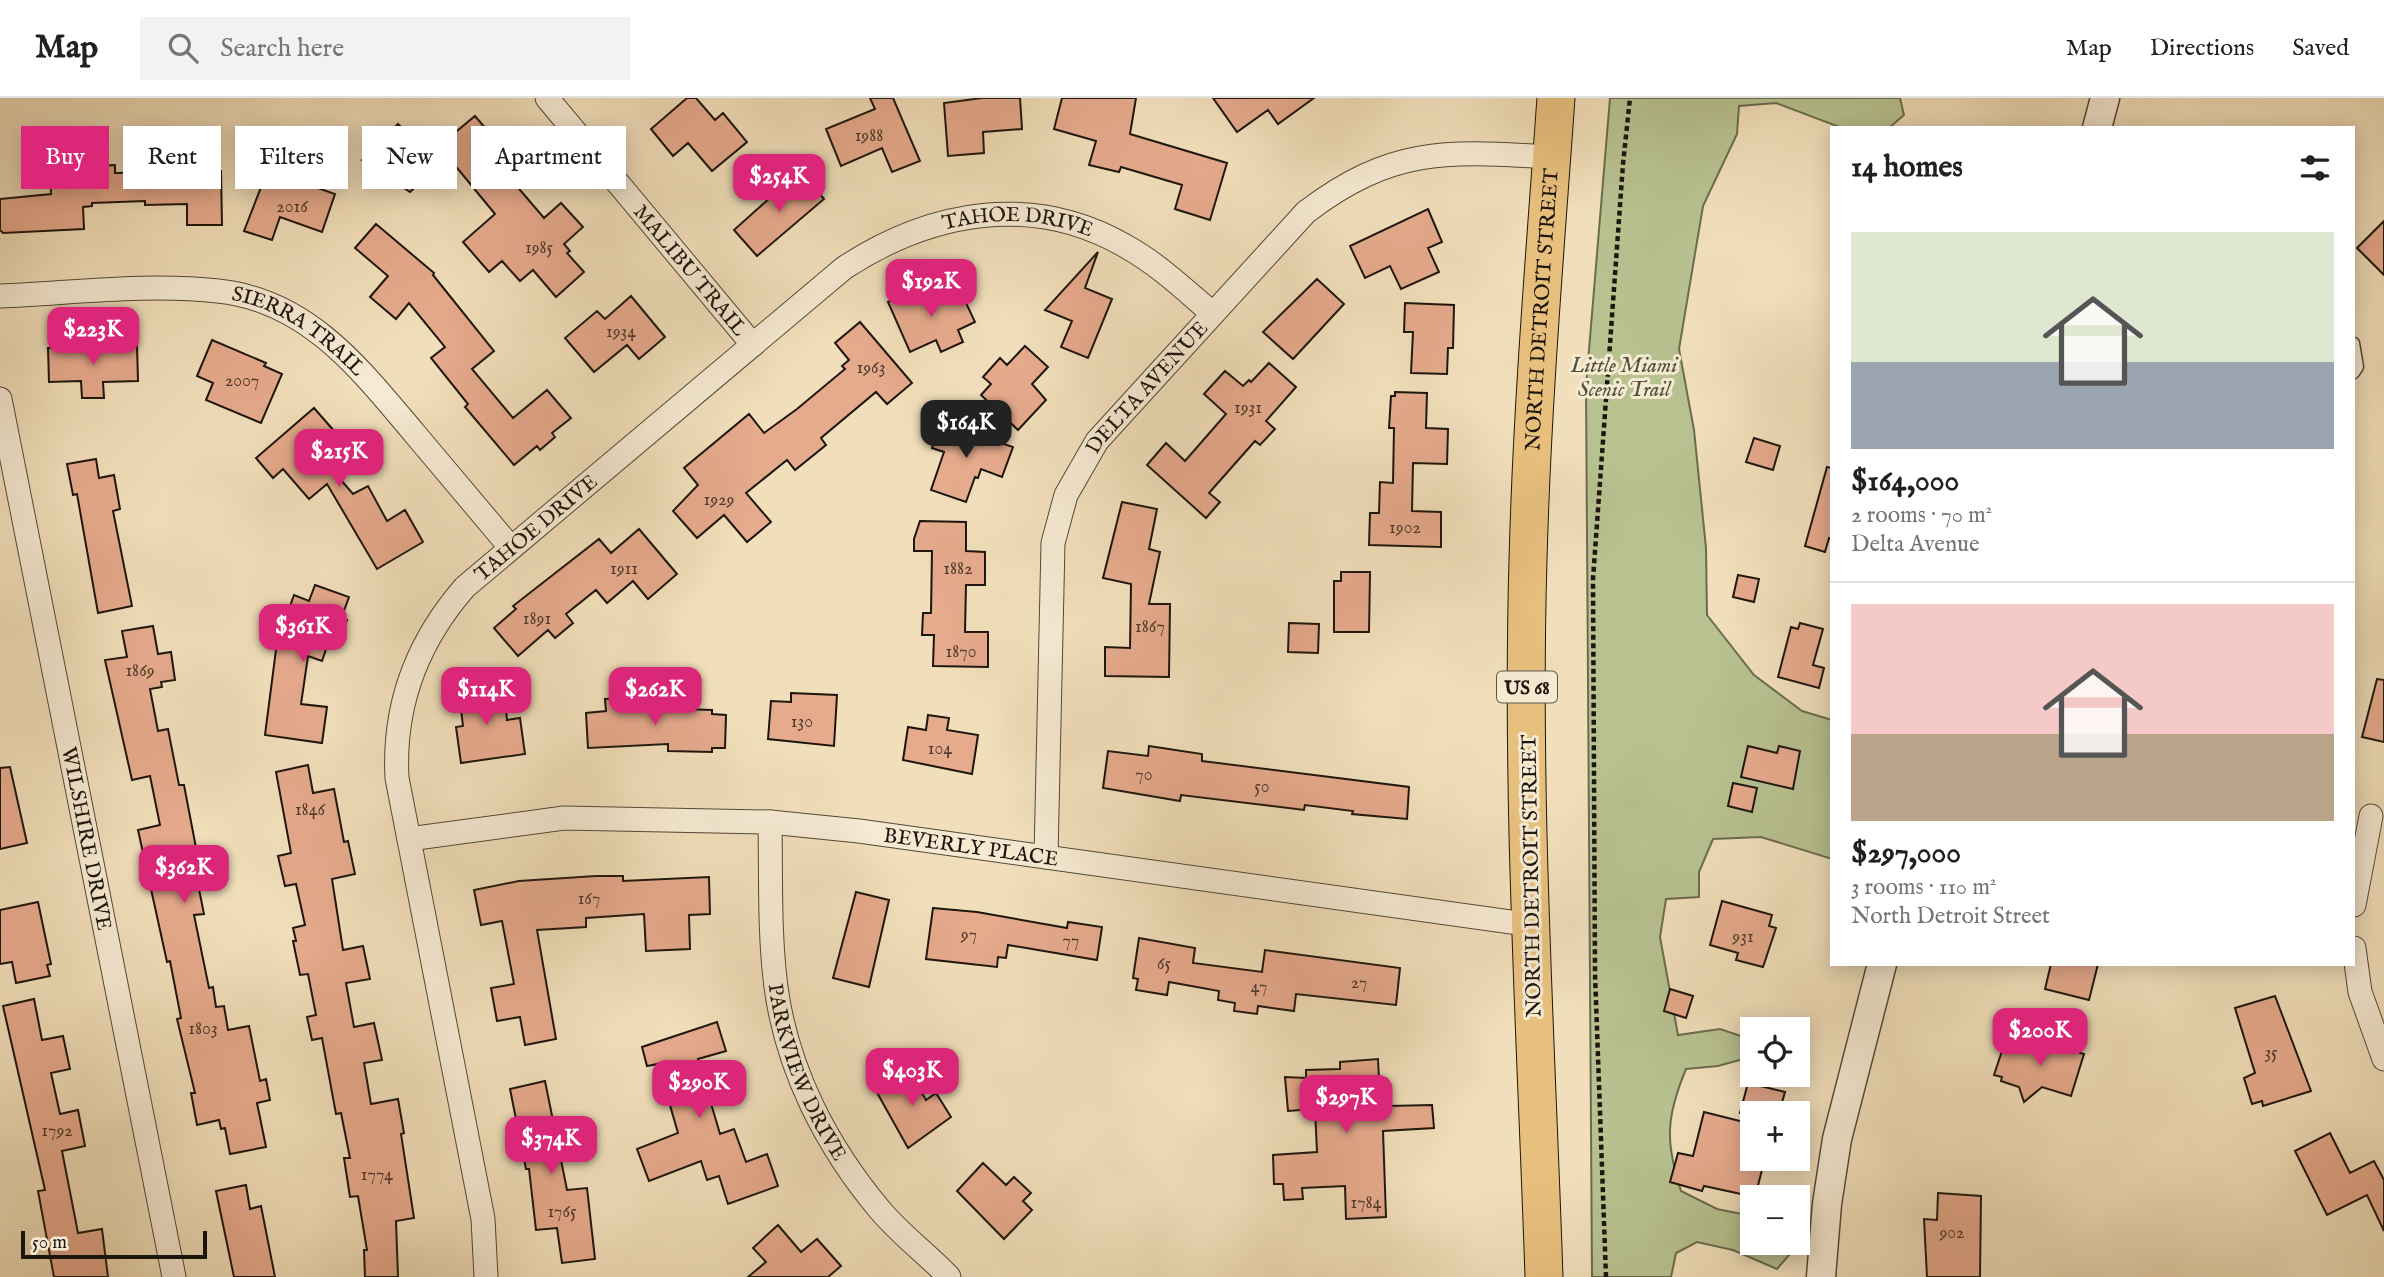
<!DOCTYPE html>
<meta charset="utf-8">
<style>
body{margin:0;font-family:"IM FELL English",serif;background:#f2f2f2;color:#202124;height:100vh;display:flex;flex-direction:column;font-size:26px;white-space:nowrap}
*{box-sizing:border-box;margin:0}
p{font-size:23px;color:#757577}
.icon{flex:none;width:38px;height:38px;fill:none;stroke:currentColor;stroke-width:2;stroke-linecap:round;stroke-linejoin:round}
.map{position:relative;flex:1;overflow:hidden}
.panel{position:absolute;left:1830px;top:28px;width:525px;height:840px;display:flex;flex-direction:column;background:#fff;border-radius:0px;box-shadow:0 4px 18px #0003}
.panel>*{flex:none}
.banner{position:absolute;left:21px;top:28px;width:665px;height:63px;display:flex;gap:14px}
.fabs{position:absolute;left:1740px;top:919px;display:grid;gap:14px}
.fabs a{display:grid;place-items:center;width:70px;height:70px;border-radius:0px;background:#fff;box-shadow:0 4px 18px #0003;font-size:35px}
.scale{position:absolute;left:21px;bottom:18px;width:186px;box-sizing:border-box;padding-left:7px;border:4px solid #1d160d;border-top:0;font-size:19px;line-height:24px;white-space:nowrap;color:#1d160d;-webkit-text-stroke:5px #f6ead3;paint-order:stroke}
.price{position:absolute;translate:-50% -60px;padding:0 16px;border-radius:14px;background:#db2777;color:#fff;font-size:23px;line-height:46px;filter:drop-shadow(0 2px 4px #0008)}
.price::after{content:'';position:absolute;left:50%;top:42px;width:21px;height:16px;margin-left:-10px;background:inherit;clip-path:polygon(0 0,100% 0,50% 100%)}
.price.selected{background:#222;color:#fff}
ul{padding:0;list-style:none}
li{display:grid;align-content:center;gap:14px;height:371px;padding:0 21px}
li+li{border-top:2px solid #e0e0e0}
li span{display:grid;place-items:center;height:217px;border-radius:0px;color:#555}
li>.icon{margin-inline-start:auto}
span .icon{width:126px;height:126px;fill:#fffc;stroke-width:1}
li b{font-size:30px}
h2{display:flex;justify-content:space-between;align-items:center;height:84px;padding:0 21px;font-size:30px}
.chip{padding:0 24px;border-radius:0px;background:#fff;box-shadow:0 4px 18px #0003;font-size:24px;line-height:63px}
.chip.selected{background:#db2777;color:#fff}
header{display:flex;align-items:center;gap:42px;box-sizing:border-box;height:98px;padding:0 35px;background:#fff;border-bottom:2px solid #e0e0e0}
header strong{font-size:33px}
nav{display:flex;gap:38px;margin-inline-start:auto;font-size:24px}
.search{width:490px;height:63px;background:#f2f2f2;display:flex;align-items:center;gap:18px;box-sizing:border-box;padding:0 24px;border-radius:0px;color:#757577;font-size:26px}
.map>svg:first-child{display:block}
.green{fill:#b8c291;stroke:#6a6c4f;stroke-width:2}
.building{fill:#e6aa8d;stroke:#1d160d;stroke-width:2}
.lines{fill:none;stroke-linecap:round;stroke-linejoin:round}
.service-casing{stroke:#524838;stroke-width:13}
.minor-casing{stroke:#524838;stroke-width:25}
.tertiary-casing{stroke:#524838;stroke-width:31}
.trunk-casing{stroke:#1d160d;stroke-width:39}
.path{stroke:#1d160d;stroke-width:4.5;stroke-dasharray:5 3.5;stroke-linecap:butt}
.service{stroke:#f6ead3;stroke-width:10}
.minor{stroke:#f6ead3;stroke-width:23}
.tertiary{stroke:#f6ead3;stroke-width:28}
.trunk{stroke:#e8c07e;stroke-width:37}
.labels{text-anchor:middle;stroke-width:6;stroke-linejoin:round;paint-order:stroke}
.number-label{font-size:18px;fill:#4f3b2d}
.shield{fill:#f6ead3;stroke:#5e5648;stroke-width:2}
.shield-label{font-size:19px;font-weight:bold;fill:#1d160d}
.street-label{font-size:21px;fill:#1d160d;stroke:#f6ead3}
.park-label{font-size:21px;font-style:italic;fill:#53523b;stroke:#f6ead3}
</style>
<header>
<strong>Map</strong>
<div class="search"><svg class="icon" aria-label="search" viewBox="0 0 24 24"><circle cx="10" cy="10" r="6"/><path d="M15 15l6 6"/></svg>Search here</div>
<nav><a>Map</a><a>Directions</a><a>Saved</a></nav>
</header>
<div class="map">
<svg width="2384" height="1179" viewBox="0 0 2384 1179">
<rect width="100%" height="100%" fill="#f1dfbb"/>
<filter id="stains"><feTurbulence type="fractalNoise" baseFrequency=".00286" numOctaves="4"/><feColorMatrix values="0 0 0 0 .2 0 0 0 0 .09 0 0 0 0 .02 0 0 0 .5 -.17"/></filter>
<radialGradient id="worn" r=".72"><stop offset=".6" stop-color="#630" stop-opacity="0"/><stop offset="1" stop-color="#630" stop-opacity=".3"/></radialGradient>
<path class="green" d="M1610 0H1900L1904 17 1889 30H1842L1776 5 1739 8 1737 36 1703 108 1679 251 1694 332 1706 450 1707 517 1754 577 1802 613 1832 622V761L1761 739 1713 741 1699 774V799L1666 801 1660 839 1678 937 1720 931 1747 940V960L1718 968 1686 971C1666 1019 1665 1044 1681 1093L1717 1111 1752 1118V1144L1787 1145 1790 1156 1777 1171 1733 1152 1697 1144 1676 1155 1671 1179H1592L1586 288Z"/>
<path class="building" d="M687 0H696L715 22 723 15 747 44 712 73 688 45 673 58 651 31Z
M870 0H893L920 63 892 74 882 50 841 68 826 31 875 11Z
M982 0H1020L1022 31 983 34 984 55 948 58 944 5Z
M1062 0H1136L1130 36 1227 65 1210 122 1175 111 1182 87 1121 69 1119 74 1089 67 1096 43 1054 31Z
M1213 0H1314L1278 26 1268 12 1237 34Z
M475 18 492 38 486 43 507 68 503 72 544 120 561 105 583 129 564 146 570 153 567 155 584 174 556 199 533 172 520 183 502 163 489 174 463 144 495 116 439 48Z
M398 26 440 66 410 94 362 62Z
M272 61 290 67 286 79 335 96 322 134 280 119 272 142 244 133Z
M115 67V75L221 73 222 127H187V106L145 107V103L92 105V108L83 109 84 131 3 135 0 132V101L51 96 50 69Z
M800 73 824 101 757 158 734 132Z
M1428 111 1442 144 1428 150 1439 174 1401 191 1390 168 1365 180 1350 148Z
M2384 123V177L2357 150Z
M376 126 434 175 433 177 494 253 472 271 513 320 547 292 571 320 552 335 555 339 540 352 537 348 514 367 465 309 468 306 431 260 445 249 409 205 396 221 370 199 388 178 355 150Z
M1098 154 1085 190 1112 201 1088 260 1061 249 1072 223 1045 212Z
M1317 181 1344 206 1293 261 1263 234Z
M920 189 928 206 960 192 975 224 958 232 963 244 941 254 936 242 910 254 888 204Z
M631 198 665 239 639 261 627 247 594 274 565 240 597 213 605 221Z
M1405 205 1454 207 1453 250H1448L1447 276 1411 275 1413 234H1404Z
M860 224 912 285 887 306 876 294 821 340 826 347 795 372 787 362 746 395 771 424 747 444 724 417 697 440 673 413 698 387 684 370 749 316 764 335 797 311 845 271 842 268 849 262 835 245Z
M212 242 266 265 264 268 282 276 261 325 206 302 213 285 197 278Z
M137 247 138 283 103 284 104 300H82L81 283 49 284 48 250Z
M1025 248 1048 269 1032 286 1046 302 1018 332 981 297 991 286 983 279 1000 260 1007 267Z
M1269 265 1296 289 1266 323 1275 331 1260 347 1255 343 1209 395 1220 404 1206 420 1147 367 1166 345 1185 363 1226 316 1204 296 1225 273 1243 288 1249 282 1251 284Z
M1395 294 1427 295 1426 330 1448 331 1447 366 1413 365 1412 413 1441 414V449L1369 447 1370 415H1379L1380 384 1393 385 1394 330H1389L1391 298H1395Z
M314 310 335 334 318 349 324 356 321 359 353 396 368 388 387 423 405 412 423 444 377 471 327 386 309 401 283 371 273 380 256 360Z
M940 324 1013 349 1002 379 981 371 978 380 975 379 966 404 931 392 944 354 932 350Z
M1754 340 1780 348 1773 372 1746 364Z
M96 361 99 380 114 377 120 411 113 413 132 508 98 515 77 396 73 397 67 366Z
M1827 369 1832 370V441L1829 440 1825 454 1805 448Z
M1122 404 1157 411 1149 451 1160 454 1149 506H1170L1169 579 1105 578V549L1130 550 1131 486 1103 480Z
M920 423 966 424V453L985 454V487H966L965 534H988V569L933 568 934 537H922L923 515H931L932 453H914V441Z
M639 431 677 476 648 501 633 483 607 505 596 492 566 516 573 525 555 540 548 532 518 558 494 530 516 511 513 508 599 441 611 455Z
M1341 474H1370L1369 534H1334V483H1341Z
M1738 477 1759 481 1754 504 1733 499Z
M315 487 349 499 341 521 347 522 338 546 329 543 322 563 308 558 301 606 327 609 322 645 265 637 277 544 294 497 309 503Z
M1289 525 1319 526 1318 555 1288 554Z
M1800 525 1823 531 1813 567 1824 570 1819 590 1778 579 1791 529 1798 531Z
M153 528 158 556 171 554 175 582 161 584 162 589 150 591 158 633 168 631 179 687H184L197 755 192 756 204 816 194 817 209 890 213 889 216 909 224 908 228 932 249 928 260 983 266 981 270 1002 257 1005 266 1049 230 1056 225 1030 221 1031 219 1022 197 1027 191 995H195L177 921 181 920 170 863 167 864 138 732 160 727 150 678 132 682 105 562 127 559 122 533Z
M2377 581 2384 582V644L2362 639Z
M489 583 493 613 506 611 507 622 520 620 525 656 461 665 456 629 463 628 458 587Z
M791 595 837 597 834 648 768 641 771 603 791 604Z
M650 599 651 610 712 612V616L726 617 725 650H712V654L668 653V646L588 650 586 615 606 613 605 601Z
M928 617 949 620 947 632 978 637 972 676 903 662 908 629 926 632Z
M1149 648 1202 656V663L1409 689 1407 721 1352 716 1353 713 1305 707 1304 712 1181 697 1180 703 1103 690 1108 653 1148 658Z
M1748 648 1777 655 1779 648 1800 653 1793 691 1741 679Z
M308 667 313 695 334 691 344 744 348 743 355 776 332 781 343 852 363 848 370 881 346 885 354 929 374 925 382 962 364 965 371 1006 398 1001 404 1035 401 1036 414 1120 396 1123 398 1179H365L364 1152H367L358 1098 350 1099 344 1060H350L341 1015 336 1016 322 940 312 942 307 919 316 917 308 876 300 877 293 843H296L293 830 305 827 296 786 285 788 278 758 291 755 276 674Z
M10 669 27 745 0 751V670Z
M1733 685 1757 690 1752 714 1728 708Z
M596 778H623V783L709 779 710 816 689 817 690 851 646 853 644 816 586 820V829L537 832 556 941 525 947 520 919 497 923 491 890 514 886 502 823 481 827 474 792 519 783Z
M856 794 889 802 869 889 833 880Z
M1722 803 1772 817 1769 828 1776 830 1763 869 1736 862 1738 855 1710 847Z
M38 804 51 866 47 867 50 878 16 885 12 864 0 866V812Z
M933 810 977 814 1067 830 1068 824 1102 829 1097 862 1008 847 1006 860 998 859 997 869 926 861Z
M1139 840 1195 850 1193 865 1262 874 1265 852 1400 870 1396 907 1296 896 1294 913 1258 908 1257 916 1234 913 1235 905 1218 902 1219 893 1169 884 1167 897 1136 892 1138 881 1133 880Z
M2051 866H2098L2089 902 2045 891Z
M1670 891 1693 898 1686 920 1664 913Z
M2275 898 2311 993 2263 1008 2262 1003 2252 1006 2244 980 2255 975 2235 910Z
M34 901 42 942 63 938 70 971 51 975 60 1016 78 1012 85 1048 62 1053 78 1135 102 1131 108 1179H54L38 1093 45 1092 3 908Z
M717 924 726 953 698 961 720 1036 734 1031 746 1064 767 1056 778 1088 728 1106 719 1078 707 1082 701 1063 649 1083 637 1051 678 1035 658 966 647 968 642 949Z
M2027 944 2046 950 2047 945 2059 949 2060 945 2081 951 2080 955 2084 956 2071 998 2042 989 2024 1004 2019 989 2001 983 2002 979 1994 977 2004 947 2024 953Z
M1378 961 1379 982 1387 981 1388 1008 1432 1007 1434 1030 1383 1033 1386 1119 1346 1121 1345 1088 1302 1090 1303 1101 1284 1102 1283 1086H1274L1273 1057 1317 1054 1315 1011 1288 1013 1285 979 1306 980V972L1340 971V964Z
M908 971 926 1002 936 995 951 1019 908 1050 875 991Z
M545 983 567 1092 587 1090 595 1161 562 1165 557 1130 536 1132 529 1071H526L510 991Z
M1748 985 1785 994 1779 1015H1740Z
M1704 1014 1752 1026V1061L1764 1064 1755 1099 1704 1088 1702 1093 1670 1084 1678 1055 1693 1058Z
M2330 1035 2350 1075 2374 1063 2384 1082V1133L2367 1097 2327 1117 2295 1053Z
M983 1065 1006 1087 1014 1079 1031 1095 1023 1103 1032 1112 1004 1141 957 1093Z
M246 1087 250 1111 261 1108 275 1179H234L216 1093Z
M1938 1095 1981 1098 1980 1179H1927L1924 1121 1937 1122Z
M778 1127 801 1154 817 1141 841 1168 828 1179H748L766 1164 753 1150Z"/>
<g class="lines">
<g class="service-casing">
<path id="service" d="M2354 245 2358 269 2354 275"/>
</g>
<g class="minor-casing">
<g id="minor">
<path id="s1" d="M547 0 753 247"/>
<path id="s2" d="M0 198C72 195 147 185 218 193 308 202 361 272 415 336 447 374 479 412 511 450"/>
<path id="s3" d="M0 301 174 1179"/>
<path id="s4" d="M770 724C771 779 769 835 776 889 787 972 827 1049 880 1112 901 1137 927 1156 949 1179"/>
<path id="s5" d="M409 741 564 720 770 724 859 733 1532 827"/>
<path id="s6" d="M1046 759 1053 445 1066 397 1097 343 1306 114C1393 48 1448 53 1552 59"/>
<path d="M2354 807 2371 718"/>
<path d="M2354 850 2360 894 2384 961"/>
<path id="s7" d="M486 1179 483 1121 397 680C393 606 417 544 465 489L844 170C931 113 1033 94 1127 149 1159 167 1185 192 1212 215"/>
</g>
</g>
<g class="tertiary-casing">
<path id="tertiary" d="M2097 30 2105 0
M1821 1179 1827 1106 1837 1041 1882 866"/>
</g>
<g class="trunk-casing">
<g id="trunk">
<path id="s8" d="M1544 1179C1536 940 1521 700 1528 462 1532 308 1545 154 1556 0"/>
</g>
</g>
<path class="path" d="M1606 1179 1595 876 1593 481 1623 66 1630 0"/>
<use href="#service" class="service"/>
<use href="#minor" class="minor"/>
<use href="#tertiary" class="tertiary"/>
<use href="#trunk" class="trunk"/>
</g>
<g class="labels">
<g class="number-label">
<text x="869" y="43">1988</text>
<text x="292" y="114">2016</text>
<text x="539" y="155">1985</text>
<text x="621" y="239">1934</text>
<text x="871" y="275">1963</text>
<text x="242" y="288">2007</text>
<text x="1248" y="315">1931</text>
<text x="719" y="407">1929</text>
<text x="1405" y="435">1902</text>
<text x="624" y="476">1911</text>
<text x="958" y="476">1882</text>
<text x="537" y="526">1891</text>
<text x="1150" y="534">1867</text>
<text x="961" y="559">1870</text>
<text x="140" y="578">1869</text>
<text x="802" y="629">130</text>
<text x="940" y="656">104</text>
<text x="1144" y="682">70</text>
<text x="1262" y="694">50</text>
<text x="310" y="717">1846</text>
<text x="589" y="806">167</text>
<text x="969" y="842">97</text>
<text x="1743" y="844">931</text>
<text x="1071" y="848">77</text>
<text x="1164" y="871">65</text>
<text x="1359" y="890">27</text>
<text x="1259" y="894">47</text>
<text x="203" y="936">1803</text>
<text x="2271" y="960">35</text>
<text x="57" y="1038">1792</text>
<text x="377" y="1082">1774</text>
<text x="1366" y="1110">1784</text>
<text x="562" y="1119">1765</text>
<text x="1952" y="1140">902</text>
</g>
<rect class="shield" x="1497" y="573.5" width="60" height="31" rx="5"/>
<g class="shield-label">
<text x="1527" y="596">US 68</text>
</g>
<g class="street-label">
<text dy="7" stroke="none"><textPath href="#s7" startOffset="1396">TAHOE DRIVE</textPath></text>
<text dy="7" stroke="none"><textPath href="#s1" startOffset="224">MALIBU TRAIL</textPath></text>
<text dy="7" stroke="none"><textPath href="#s8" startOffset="968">NORTH DETROIT STREET</textPath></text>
<text dy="7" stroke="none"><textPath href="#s2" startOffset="310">SIERRA TRAIL</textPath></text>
<text dy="7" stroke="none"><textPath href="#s6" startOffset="499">DELTA AVENUE</textPath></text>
<text dy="7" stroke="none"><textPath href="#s7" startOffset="808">TAHOE DRIVE</textPath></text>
<text dy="7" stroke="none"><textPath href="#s3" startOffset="448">WILSHIRE DRIVE</textPath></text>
<text dy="7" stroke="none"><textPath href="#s5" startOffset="565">BEVERLY PLACE</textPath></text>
<text transform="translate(1531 778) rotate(-91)" y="7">NORTH DETROIT STREET</text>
<text dy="7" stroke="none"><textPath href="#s4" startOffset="256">PARKVIEW DRIVE</textPath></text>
</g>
<g class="park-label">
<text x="1624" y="274">Little Miami<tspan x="1624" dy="24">Scenic Trail</tspan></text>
</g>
</g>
<rect width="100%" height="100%" filter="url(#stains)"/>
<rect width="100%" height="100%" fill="url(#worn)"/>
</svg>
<div class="fabs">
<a><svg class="icon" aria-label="locate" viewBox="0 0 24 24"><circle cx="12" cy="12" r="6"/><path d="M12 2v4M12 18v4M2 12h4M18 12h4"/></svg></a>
<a>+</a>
<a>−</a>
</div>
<div class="scale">50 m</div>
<b class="price" style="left:779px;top:116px">$254K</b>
<b class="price" style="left:931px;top:221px">$192K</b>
<b class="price" style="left:93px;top:269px">$223K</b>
<b class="price selected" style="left:966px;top:362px">$164K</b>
<b class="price" style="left:339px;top:391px">$215K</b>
<b class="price" style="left:303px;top:566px">$361K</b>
<b class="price" style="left:486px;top:629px">$114K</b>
<b class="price" style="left:655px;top:629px">$262K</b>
<b class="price" style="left:184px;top:807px">$362K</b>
<b class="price" style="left:2040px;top:970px">$200K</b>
<b class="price" style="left:912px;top:1010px">$403K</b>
<b class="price" style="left:699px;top:1022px">$290K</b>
<b class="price" style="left:1346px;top:1037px">$297K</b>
<b class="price" style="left:551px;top:1078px">$374K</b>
<div class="banner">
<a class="chip selected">Buy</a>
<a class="chip">Rent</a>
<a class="chip">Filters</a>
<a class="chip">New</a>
<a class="chip">Apartment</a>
</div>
<section class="panel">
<h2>14 homes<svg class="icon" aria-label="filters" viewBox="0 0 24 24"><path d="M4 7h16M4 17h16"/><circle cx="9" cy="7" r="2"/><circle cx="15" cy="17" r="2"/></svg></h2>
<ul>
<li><span style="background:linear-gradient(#dfe7d0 60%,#9aa5b1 0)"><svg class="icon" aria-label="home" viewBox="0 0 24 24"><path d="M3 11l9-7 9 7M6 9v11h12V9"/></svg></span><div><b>$164,000</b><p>2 rooms · 70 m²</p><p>Delta Avenue</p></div></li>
<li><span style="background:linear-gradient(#f6c9c9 60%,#b9a48a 0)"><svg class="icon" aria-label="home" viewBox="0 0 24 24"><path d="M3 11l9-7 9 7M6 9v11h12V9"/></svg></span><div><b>$297,000</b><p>3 rooms · 110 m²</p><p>North Detroit Street</p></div></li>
</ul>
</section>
</div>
